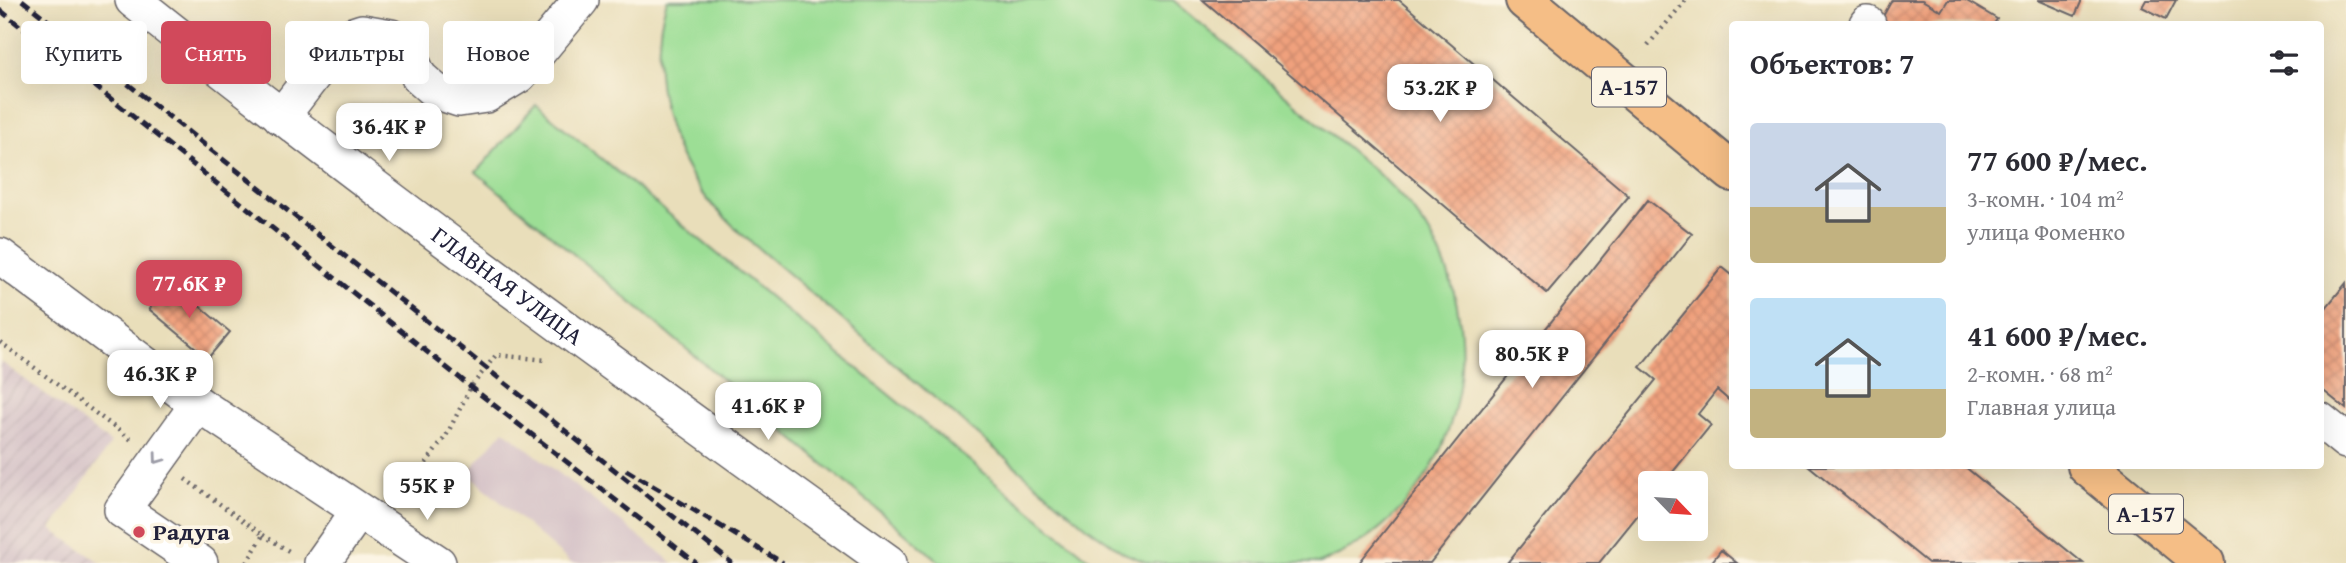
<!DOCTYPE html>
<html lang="ru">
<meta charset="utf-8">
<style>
body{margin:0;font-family:"Gentium Book Plus",serif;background:#f7f7f7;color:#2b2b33;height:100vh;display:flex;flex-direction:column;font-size:26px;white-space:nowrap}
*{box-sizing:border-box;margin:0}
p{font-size:23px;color:#7c7c81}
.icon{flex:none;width:38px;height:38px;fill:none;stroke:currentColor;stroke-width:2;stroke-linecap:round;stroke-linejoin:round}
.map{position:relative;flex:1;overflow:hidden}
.panel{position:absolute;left:1729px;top:21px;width:595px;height:448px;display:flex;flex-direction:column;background:#fff;border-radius:7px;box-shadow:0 7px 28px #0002}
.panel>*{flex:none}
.top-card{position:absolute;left:21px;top:21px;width:665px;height:63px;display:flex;gap:14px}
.needle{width:46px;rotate:115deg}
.controls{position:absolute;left:1638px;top:471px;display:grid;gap:14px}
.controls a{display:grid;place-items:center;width:70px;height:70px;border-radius:7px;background:#fff;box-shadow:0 7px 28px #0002;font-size:35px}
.price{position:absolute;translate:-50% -60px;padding:0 16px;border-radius:14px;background:#fff;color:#222;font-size:23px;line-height:46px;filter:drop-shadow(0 2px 4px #0008)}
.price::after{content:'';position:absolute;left:50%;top:42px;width:21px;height:16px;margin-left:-10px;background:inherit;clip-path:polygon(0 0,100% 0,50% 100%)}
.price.on{background:#d1495b;color:#fff}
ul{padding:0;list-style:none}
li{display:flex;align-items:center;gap:21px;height:175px;padding:0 21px}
li span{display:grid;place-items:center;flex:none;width:196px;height:140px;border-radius:7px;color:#555}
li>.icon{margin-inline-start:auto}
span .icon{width:84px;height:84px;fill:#fffc;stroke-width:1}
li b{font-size:30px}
h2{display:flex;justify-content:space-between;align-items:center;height:84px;padding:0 21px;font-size:30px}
.pill{padding:0 24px;border-radius:7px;background:#fff;box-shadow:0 7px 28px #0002;font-size:24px;line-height:63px}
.pill.on{background:#d1495b;color:#fff}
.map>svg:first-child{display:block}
.industrial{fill:url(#industrial-furrows)}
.railway{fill:#d2bec5}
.grass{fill:#9cde95;stroke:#5f8068;stroke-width:2}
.building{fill:url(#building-cross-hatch)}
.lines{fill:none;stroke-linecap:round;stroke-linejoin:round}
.minor-casing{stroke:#686467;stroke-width:38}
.major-casing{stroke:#686467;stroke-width:42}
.path{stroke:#686467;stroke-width:4.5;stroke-dasharray:2 5;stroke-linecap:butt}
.minor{stroke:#fff;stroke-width:35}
.major{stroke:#f5be86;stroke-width:38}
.rail{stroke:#22223b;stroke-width:5;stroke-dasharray:10 5;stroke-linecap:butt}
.oneway{stroke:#9c9ca7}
.poi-dot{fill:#d1495b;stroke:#fcf5e5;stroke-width:2.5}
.labels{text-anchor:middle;stroke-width:7;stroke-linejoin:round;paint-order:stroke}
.shield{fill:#fcf5e5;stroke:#63616e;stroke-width:2}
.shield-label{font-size:23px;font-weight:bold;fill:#22223b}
.street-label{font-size:24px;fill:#22223b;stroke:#fcf5e5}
.poi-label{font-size:24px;font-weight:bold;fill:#22223b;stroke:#fcf5e5;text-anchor:start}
</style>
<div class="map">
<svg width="2346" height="563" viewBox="0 0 2346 563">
<defs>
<pattern id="industrial-furrows" width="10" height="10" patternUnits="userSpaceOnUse" patternTransform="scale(1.75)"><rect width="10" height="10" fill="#d2bec5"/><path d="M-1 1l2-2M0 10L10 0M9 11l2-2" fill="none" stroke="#b4a3aa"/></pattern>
<pattern id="building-cross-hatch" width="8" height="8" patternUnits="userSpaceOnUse" patternTransform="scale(1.75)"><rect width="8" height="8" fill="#f0a17d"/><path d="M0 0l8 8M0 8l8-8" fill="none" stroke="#ce8a6d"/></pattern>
</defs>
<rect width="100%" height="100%" fill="#fcf5e5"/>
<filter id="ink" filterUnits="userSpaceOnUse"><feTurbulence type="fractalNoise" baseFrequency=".0143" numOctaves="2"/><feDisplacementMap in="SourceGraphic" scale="14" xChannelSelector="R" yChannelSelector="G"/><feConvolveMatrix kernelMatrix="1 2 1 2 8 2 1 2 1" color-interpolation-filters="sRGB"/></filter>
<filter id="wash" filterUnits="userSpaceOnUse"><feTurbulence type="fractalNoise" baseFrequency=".00686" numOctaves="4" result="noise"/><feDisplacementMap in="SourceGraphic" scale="28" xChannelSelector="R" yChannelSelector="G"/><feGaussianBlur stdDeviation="1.57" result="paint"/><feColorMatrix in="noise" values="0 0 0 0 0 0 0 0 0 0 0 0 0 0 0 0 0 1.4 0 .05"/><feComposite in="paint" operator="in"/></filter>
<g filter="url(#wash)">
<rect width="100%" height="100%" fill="#e9deba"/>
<path class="industrial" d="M0 361 111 443 51 529 101 563H0Z"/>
<path class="railway" d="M504 430 673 563H571L467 473Z"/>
<path class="grass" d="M667 0H1173L1383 178C1404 199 1425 221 1438 249 1495 368 1446 514 1320 563H1148L1124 553 1087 527 739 232C729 221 718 212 708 200 671 155 653 90 660 32 661 21 664 10 667 0Z
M536 105 1094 563H941L476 172Z"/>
<g id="blocks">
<path class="building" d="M1203 0H1399L1629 196 1547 293Z
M1892 0H1922L1941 11 1948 0H1965L1997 19 1994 24H1889L1881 20Z
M2038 0H2082L2075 16Z
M2146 0H2176L2166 19 2142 7Z
M1648 200 1692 234 1430 563H1359Z
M1722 267 1732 275V403L1717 390 1698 414 1711 425 1664 483H1650V500L1599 563H1507L1656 380 1640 367Z
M171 282 230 332 208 358 149 309Z
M2346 283V409L2320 388V315Z
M1809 466H1964L2083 563H1928Z
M1721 550 1737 563H1711Z"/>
</g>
</g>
<g filter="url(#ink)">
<use href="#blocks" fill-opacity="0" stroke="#686467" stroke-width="2"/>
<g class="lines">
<g class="minor-casing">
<g id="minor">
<path id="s1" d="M133 0C379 196 634 380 889 563"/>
<path d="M1867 24H1868"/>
<path d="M281 117 341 39 362 32 391 37 410 57 419 77 435 91 459 99 486 95 519 75 581 0"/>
<path d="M0 256 198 404 438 563"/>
<path d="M198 404 122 510 200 563"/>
<path d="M2320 420 2346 441"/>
<path d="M322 563 358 512"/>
</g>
</g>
<g class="major-casing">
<path id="major" d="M1525 0 1732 172
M2087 466 2205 563"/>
</g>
<path class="path" d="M1648 45 1686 0
M0 342 133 441
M185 479 263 535 247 563
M401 497 446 436 471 387 496 355 547 360
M263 535 292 553"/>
<use href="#minor" class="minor"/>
<use href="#major" class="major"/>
<path class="rail" d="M22 0 732 563
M0 10 471 387 696 563
M626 470 783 563"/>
</g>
<defs><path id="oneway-chevron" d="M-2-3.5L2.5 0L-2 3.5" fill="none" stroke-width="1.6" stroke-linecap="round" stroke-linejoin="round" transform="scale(1.75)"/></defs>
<use class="oneway" href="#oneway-chevron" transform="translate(158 459) rotate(126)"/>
</g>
<circle class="poi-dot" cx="139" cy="532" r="7"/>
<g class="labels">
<g class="shield">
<rect x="1592" y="67.5" width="74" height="39" rx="5"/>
<rect x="2109" y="494.5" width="74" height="39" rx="5"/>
</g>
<g class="shield-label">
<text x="1629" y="95">А-157</text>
<text x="2146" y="522">А-157</text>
</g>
<g class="street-label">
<text dy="8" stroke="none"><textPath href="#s1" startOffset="471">ГЛАВНАЯ УЛИЦА</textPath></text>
</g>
<g class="poi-label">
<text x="153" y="540">Радуга</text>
</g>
</g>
</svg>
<div class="controls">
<a><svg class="needle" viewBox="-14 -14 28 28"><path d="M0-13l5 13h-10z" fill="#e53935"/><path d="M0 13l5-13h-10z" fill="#7c7c81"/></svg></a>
</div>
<b class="price" style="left:1440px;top:124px">53.2K ₽</b>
<b class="price" style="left:389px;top:163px">36.4K ₽</b>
<b class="price on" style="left:189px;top:320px">77.6K ₽</b>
<b class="price" style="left:1532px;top:390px">80.5K ₽</b>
<b class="price" style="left:160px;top:410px">46.3K ₽</b>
<b class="price" style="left:768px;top:442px">41.6K ₽</b>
<b class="price" style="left:427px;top:522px">55K ₽</b>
<div class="top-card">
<a class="pill">Купить</a>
<a class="pill on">Снять</a>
<a class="pill">Фильтры</a>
<a class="pill">Новое</a>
</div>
<section class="panel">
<h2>Объектов: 7<svg class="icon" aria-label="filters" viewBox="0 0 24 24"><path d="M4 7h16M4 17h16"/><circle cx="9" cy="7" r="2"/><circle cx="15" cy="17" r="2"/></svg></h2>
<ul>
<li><span style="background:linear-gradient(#c9d6e8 60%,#c2b280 0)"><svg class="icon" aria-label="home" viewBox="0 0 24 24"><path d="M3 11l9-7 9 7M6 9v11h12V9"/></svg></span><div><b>77 600 ₽/мес.</b><p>3-комн. · 104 m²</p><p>улица Фоменко</p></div></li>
<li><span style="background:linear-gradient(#bfe0f5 65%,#c2b280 0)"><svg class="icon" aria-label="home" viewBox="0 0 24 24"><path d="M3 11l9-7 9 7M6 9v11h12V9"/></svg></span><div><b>41 600 ₽/мес.</b><p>2-комн. · 68 m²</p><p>Главная улица</p></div></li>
</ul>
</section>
</div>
